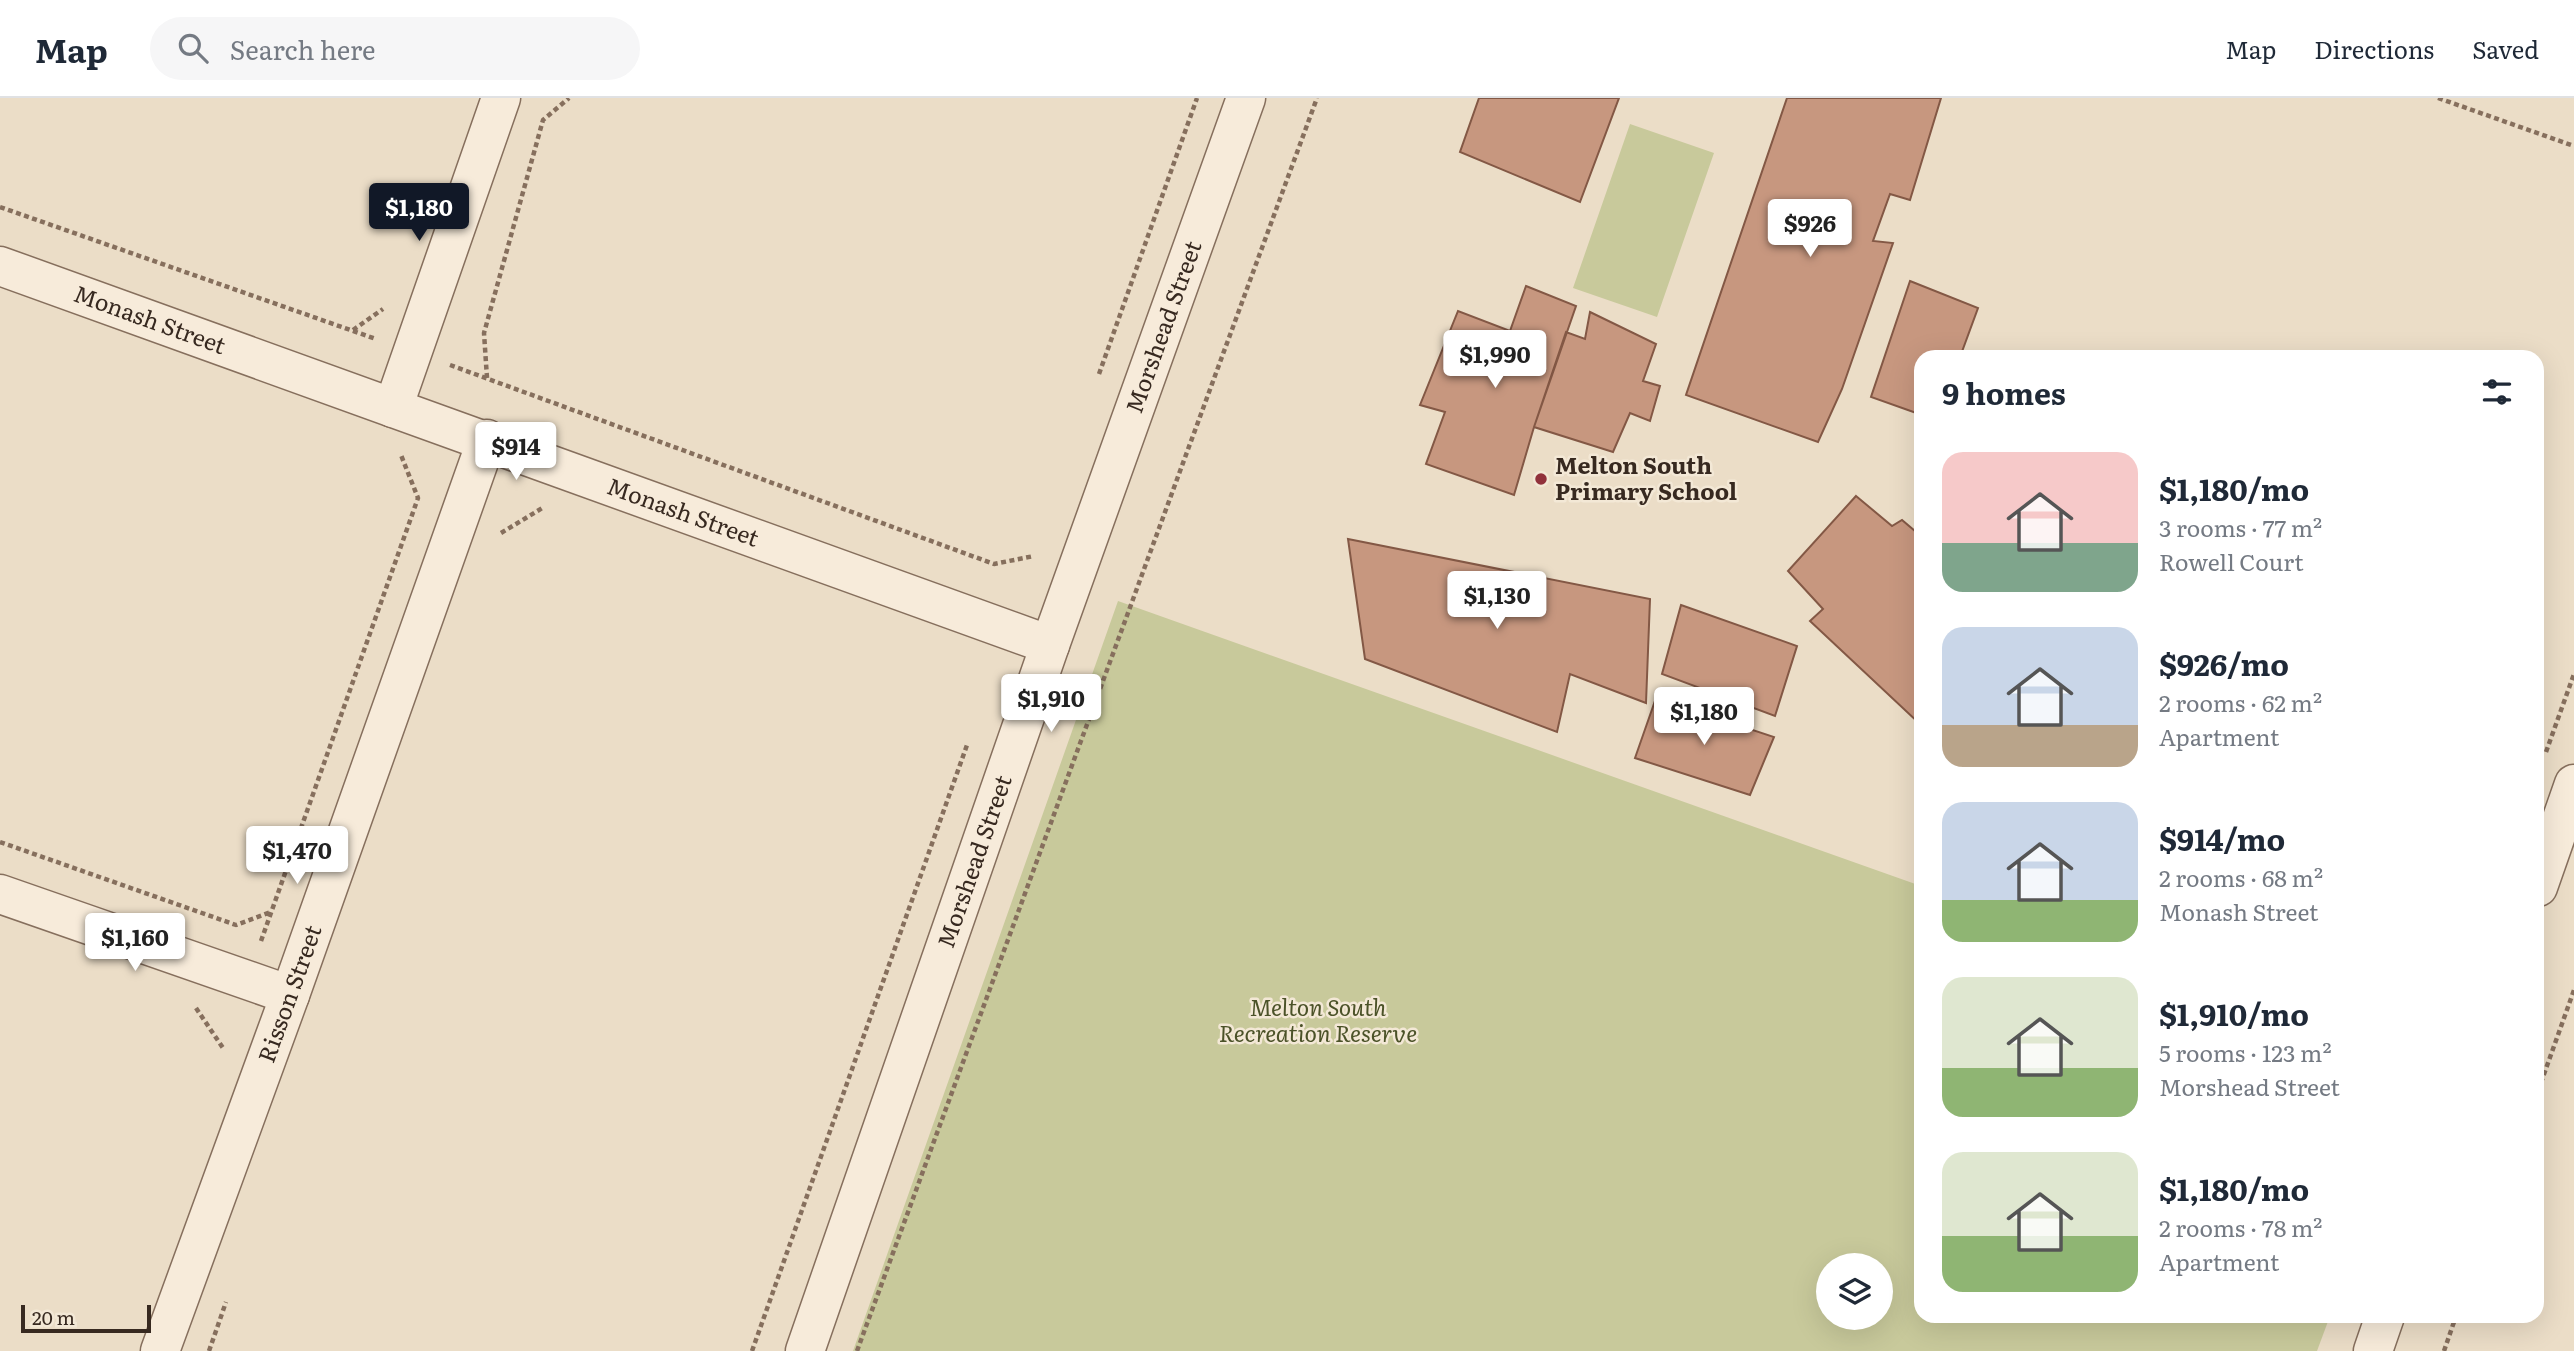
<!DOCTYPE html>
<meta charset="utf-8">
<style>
body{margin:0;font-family:Literata,serif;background:#f6f6f7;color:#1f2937;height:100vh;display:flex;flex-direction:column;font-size:26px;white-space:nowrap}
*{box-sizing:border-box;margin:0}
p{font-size:23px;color:#747a83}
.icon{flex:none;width:38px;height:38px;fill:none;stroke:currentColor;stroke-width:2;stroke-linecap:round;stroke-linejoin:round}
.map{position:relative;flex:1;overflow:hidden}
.sheet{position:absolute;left:1914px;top:252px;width:630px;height:973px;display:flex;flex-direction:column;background:#fff;border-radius:21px;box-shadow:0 7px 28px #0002}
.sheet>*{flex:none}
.buttons{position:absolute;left:1816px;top:1155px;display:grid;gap:14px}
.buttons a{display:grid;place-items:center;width:77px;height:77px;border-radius:50%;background:#fff;box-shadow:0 7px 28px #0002;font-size:35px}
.scale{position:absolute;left:21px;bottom:18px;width:130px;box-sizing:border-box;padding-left:7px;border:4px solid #372920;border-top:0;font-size:19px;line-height:24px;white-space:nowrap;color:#372920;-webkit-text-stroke:5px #f3e8d6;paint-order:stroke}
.price{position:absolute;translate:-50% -60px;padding:0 16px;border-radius:7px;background:#fff;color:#222;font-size:23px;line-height:46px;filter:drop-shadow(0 2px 4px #0008)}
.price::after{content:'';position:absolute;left:50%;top:42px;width:21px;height:16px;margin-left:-10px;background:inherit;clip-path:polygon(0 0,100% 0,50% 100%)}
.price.on{background:#111827;color:#fff}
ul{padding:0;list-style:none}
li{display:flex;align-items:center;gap:21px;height:175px;padding:0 28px}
li span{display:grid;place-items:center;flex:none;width:196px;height:140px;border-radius:21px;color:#555}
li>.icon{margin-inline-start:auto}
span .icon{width:84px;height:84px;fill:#fffc;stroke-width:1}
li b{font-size:30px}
h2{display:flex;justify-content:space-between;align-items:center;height:84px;padding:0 28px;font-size:30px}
header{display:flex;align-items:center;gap:42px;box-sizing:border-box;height:98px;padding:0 35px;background:#fff;border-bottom:2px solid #e0e1e3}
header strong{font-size:33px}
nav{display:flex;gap:38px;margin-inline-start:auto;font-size:24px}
.search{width:490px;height:63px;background:#f6f6f7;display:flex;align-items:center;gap:18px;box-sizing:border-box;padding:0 24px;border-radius:38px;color:#747a83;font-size:26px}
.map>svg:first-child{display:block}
.green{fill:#c8c99b;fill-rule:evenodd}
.building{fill:#c7977f;stroke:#835845;stroke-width:2}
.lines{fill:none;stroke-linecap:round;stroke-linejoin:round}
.street-casing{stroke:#866f5d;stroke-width:41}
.path{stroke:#866f5d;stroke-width:4.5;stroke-dasharray:5 3.5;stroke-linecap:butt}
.street{stroke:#f7ebda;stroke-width:38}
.poi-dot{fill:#91313b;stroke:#f3e8d6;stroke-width:2.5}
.labels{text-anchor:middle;stroke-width:5;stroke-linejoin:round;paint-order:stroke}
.street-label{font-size:23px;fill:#372920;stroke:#f3e8d6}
.poi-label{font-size:23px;font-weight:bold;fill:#372920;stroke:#f3e8d6;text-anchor:start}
.park-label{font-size:23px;font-style:italic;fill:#4b5228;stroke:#f3e8d6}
</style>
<header>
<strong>Map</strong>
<div class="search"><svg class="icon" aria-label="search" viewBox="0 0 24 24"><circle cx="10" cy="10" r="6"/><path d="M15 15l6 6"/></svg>Search here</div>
<nav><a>Map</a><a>Directions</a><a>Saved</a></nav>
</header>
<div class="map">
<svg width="2574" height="1253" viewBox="0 0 2574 1253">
<rect width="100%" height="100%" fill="#ebddc7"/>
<path class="green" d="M1630 26 1714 55 1657 219 1573 190Z
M1118 503 1921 788 1922 1218H2330L2317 1253H853ZM1881 1167V1220H1829V1167Z"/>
<path class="building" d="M1479 0H1619L1580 104 1460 54Z
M1787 0H1941L1910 102 1890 96 1873 143 1893 145 1842 291 1818 344 1686 297Z
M1910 183 1978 210 1960 259H1922V317L1871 299Z
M1526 188 1576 208 1534 329 1514 397 1426 366 1445 314 1420 307 1458 213 1510 233Z
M1590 214 1656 246 1643 283 1660 288 1650 323 1630 315 1613 354 1534 329 1566 234 1585 241Z
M1856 398 1892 428 1902 422 1922 439V628L1810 523 1823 511 1788 473Z
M1348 441 1650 501 1646 605 1570 576 1557 634 1365 561Z
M1681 507 1797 548 1775 618 1662 576Z
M1656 600 1774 639 1750 697 1635 660Z"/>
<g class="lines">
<g class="street-casing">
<g id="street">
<path id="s1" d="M0 168 1050 547"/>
<path d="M393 310 501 0"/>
<path d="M2538 789 2574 686"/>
<path d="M0 796 290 897"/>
<path id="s2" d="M160 1253 290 897 487 341"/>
<path id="s3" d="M805 1253 1050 547 1246 0"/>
<path d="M2373 1253 2385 1218"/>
</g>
</g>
<path class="path" d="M2438 0 2574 48
M0 109 376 241
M353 232 383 211
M450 267 994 466 1034 458
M1099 276 1197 0
M487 280 484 235 543 22 569 0
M501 435 544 409
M2546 654 2574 576
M0 744 236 827 271 814
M261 843 418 400 401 357
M196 910 223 950
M2538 993 2574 892
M209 1253 226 1204
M752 1253 967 647
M857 1253 1317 0
M2444 1253 2456 1218"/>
<use href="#street" class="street"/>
</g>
<circle class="poi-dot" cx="1541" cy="381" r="7"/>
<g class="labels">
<g class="street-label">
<text dy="8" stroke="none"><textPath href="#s1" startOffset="159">Monash Street</textPath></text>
<text dy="8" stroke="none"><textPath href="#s3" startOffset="1085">Morshead Street</textPath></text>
<text dy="8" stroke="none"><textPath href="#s1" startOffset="726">Monash Street</textPath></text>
<text dy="8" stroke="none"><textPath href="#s3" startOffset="518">Morshead Street</textPath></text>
<text dy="8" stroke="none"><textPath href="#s2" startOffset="380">Risson Street</textPath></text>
</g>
<g class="poi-label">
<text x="1555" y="376">Melton South<tspan x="1555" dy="26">Primary School</tspan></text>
</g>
<g class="park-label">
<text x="1318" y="918">Melton South<tspan x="1318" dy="26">Recreation Reserve</tspan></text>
</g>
</g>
</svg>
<div class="buttons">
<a><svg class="icon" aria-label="layers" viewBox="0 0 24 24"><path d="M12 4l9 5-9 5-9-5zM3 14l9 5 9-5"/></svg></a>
</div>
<div class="scale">20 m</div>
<b class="price on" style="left:419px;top:145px">$1,180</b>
<b class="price" style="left:1810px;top:161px">$926</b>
<b class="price" style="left:1495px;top:292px">$1,990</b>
<b class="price" style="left:516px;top:384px">$914</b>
<b class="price" style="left:1497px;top:533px">$1,130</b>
<b class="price" style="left:1051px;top:636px">$1,910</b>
<b class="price" style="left:1704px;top:649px">$1,180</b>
<b class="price" style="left:297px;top:788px">$1,470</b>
<b class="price" style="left:135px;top:875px">$1,160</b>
<section class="sheet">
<h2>9 homes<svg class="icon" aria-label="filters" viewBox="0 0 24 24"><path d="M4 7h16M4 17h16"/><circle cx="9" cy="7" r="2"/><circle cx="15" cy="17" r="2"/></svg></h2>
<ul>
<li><span style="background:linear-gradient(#f6c9c9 65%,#7fa58c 0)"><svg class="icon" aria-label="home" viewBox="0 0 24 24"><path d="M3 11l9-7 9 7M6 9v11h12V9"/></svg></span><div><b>$1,180/mo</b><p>3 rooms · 77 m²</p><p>Rowell Court</p></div></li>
<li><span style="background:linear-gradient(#c9d6e8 70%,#b9a48a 0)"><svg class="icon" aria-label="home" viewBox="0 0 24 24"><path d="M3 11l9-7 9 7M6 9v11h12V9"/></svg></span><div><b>$926/mo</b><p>2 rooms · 62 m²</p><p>Apartment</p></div></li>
<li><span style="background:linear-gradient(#c9d6e8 70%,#8fb573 0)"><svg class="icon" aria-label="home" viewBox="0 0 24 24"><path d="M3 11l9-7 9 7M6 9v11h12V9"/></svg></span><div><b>$914/mo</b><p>2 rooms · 68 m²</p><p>Monash Street</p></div></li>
<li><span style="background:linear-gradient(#dfe7d0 65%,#8fb573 0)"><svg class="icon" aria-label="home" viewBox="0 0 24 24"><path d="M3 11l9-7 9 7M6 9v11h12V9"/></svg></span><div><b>$1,910/mo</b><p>5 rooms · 123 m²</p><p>Morshead Street</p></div></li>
<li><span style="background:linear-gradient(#dfe7d0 60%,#8fb573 0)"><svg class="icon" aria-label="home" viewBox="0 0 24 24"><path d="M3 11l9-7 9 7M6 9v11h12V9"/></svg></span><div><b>$1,180/mo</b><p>2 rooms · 78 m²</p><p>Apartment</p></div></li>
</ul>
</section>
</div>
